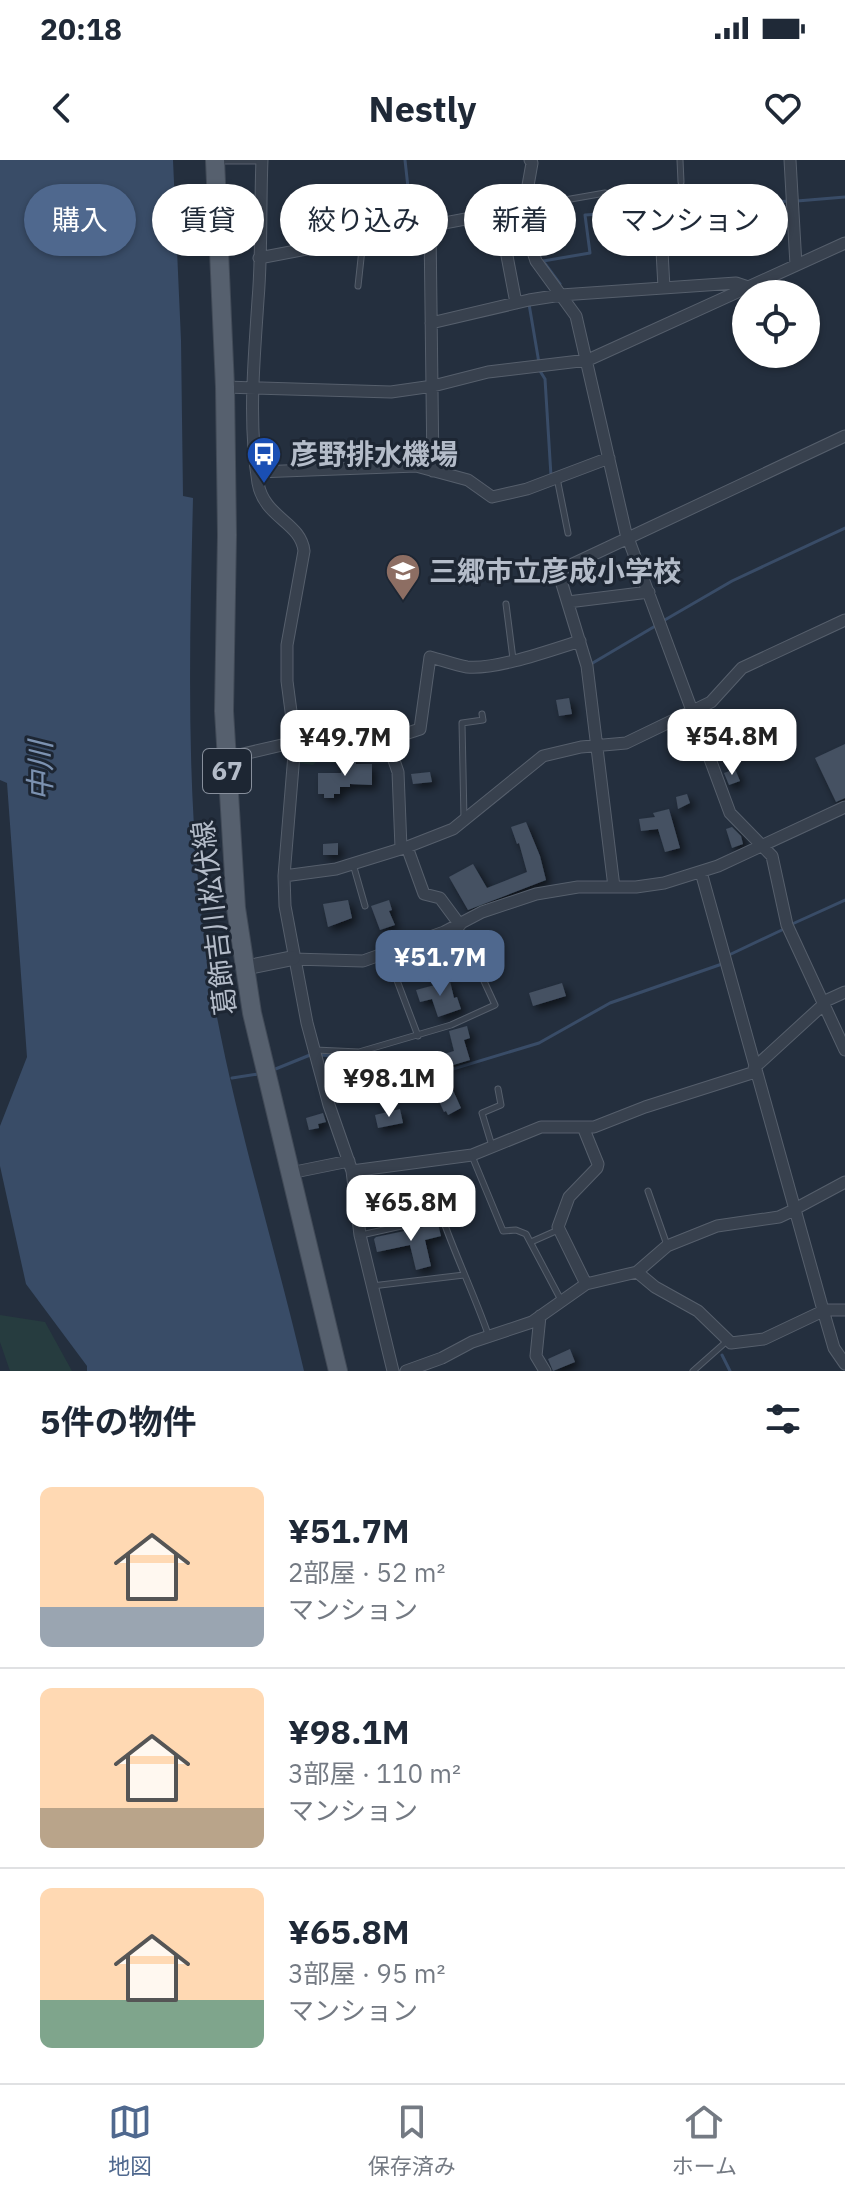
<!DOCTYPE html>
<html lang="ja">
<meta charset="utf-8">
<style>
body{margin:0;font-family:"IBM Plex Sans","Noto Sans JP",sans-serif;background:#f2f2f3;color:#1f2937;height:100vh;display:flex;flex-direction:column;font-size:30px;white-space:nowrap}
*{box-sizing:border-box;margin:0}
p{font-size:26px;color:#747a83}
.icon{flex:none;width:44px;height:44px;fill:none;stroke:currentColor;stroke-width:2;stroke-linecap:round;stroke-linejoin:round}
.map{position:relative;height:1211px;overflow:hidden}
.drawer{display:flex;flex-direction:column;background:#fff;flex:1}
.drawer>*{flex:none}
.hud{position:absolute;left:24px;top:24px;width:798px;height:72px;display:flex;gap:16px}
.fabs{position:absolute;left:732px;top:120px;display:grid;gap:16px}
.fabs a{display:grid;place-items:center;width:88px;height:88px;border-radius:50%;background:#fff;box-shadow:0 2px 6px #0004;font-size:40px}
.price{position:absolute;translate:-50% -68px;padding:0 18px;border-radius:16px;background:#fff;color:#222;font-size:26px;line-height:52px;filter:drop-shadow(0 2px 4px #0008)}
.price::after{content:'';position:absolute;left:50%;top:48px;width:24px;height:18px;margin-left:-12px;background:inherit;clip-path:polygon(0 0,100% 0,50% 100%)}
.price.on{background:#4f688e;color:#fff}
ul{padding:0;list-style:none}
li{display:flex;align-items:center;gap:24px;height:200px;padding:0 40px}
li+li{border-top:2px solid #e0e1e3}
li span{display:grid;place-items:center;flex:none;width:224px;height:160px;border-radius:12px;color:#555}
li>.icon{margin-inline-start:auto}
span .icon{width:96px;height:96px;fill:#fffc;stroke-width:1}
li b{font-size:34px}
h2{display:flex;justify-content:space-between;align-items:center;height:96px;padding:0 40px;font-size:34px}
.pill{padding:0 28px;border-radius:36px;background:#fff;box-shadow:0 2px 6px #0004;font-size:28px;line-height:72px}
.pill.on{background:#4f688e;color:#fff}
.status{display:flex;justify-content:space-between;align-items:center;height:56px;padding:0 40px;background:#fff;direction:ltr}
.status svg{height:22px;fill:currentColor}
header{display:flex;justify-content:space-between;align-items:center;height:104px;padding:0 40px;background:#fff;font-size:36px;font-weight:700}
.tab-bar{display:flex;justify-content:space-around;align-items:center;height:112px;border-top:2px solid #e0e1e3;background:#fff;font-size:22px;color:#747a83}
.tab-bar a{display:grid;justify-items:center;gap:4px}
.tab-bar .on{color:#4f688e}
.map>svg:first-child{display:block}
.green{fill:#263c3f}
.water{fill:#394c67}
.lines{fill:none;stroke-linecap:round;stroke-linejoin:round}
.stream{stroke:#394c67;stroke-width:3}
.building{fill:#455162;filter:url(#shadow)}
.service-casing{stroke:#565f6c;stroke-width:7}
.minor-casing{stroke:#565f6c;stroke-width:13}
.tertiary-casing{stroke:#565f6c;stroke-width:16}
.primary-casing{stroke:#414a57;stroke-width:20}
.service{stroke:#38414e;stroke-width:5}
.minor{stroke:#38414e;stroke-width:11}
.tertiary{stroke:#38414e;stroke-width:14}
.primary{stroke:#56606e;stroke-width:18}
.labels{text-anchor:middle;stroke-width:6;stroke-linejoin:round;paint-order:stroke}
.shield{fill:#1d2633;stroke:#878f9c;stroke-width:2}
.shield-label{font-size:26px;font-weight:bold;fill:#b4bcc9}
.poi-label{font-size:28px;font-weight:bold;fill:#b4bcc9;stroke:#1d2633;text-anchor:start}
.street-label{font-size:28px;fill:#b4bcc9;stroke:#1d2633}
.water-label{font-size:30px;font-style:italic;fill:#7c92b1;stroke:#1d2633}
</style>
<div class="status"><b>20:18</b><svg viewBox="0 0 49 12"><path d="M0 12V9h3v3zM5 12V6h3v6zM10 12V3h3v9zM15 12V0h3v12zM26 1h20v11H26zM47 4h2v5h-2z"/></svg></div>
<header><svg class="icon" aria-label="back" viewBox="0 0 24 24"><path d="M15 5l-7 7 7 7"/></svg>Nestly<svg class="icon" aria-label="heart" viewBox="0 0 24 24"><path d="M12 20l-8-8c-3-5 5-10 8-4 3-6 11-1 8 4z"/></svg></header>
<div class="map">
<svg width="845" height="1211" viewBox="0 0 845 1211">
<defs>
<filter id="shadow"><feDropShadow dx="4.5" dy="4.5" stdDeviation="4" flood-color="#0009"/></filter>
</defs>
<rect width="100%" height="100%" fill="#242f3e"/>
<path class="green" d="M303 587 337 591 336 603 317 601 313 605 300 603Z
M0 1155 45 1162 72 1211H10L0 1182Z"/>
<path class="water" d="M0 0H173L181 180 183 336 193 338C189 510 184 682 216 852 239 973 276 1091 304 1211H87V1206L26 1124 0 1006V966L27 897 7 623 0 620Z"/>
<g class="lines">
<path class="stream" d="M405 0 412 64
M797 41 845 37
M560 124 543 101 590 93 585 55 789 41
M529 144 539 203
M540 211 545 219 551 316
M663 461 732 421 845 368
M591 504 657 465
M790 765 845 740
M729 795 784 769
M318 895 358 897 369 934 428 916
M273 910 310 895
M443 912 539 883 610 843 722 804
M232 918 258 914
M722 1195 730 1211"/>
</g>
<path class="building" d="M569 538 572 554 559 556 556 540Z
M845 584V638L836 642 815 598Z
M342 599H356V604H372V625L350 624V627H340V634H334V638H324V634H318V613H341Z
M735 609 740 621 729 625 724 613Z
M430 612 432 622 413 624 411 614Z
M687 634 690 643 678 649 676 637Z
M669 649 680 688 665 692 658 669 641 671 639 659 655 657 653 653Z
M526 662 540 696 546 720 468 750 449 717 473 704 487 728 527 712 519 683 517 684 511 667Z
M732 667 741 676 743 684 732 688 726 669Z
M338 683V695H323V684Z
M348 740 352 758 328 767 323 744Z
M389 740 392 750 389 751 395 765 380 770 371 746Z
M450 821 454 838 457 837 461 849 438 857 432 839 420 842 416 830Z
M562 823 566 836 533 846 529 833Z
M467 866 470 878 464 880 470 900 443 908 461 948 448 955 446 951 444 952 425 911 375 926 370 910 428 893 430 898 454 891 449 871Z
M400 949 403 963 378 968 375 955Z
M323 953 326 962 318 964 319 968 309 970 306 958Z
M390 1048 393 1062 374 1067 371 1052Z
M438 1064 441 1076 425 1080 431 1106 416 1110 410 1085 377 1092 374 1079 376 1077Z
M570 1189 575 1202 553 1211 548 1199Z"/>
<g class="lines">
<g class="service-casing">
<path id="service" d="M680 0 681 22
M219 1H261
M525 47 605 33
M358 126 363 80
M557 318 568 373
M506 444 513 499
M464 659 462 563 483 560 482 554
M353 704 365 746
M387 794 418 876
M315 890 359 892 451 865 495 845 459 767
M492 986 482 953 501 945 498 929
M472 996 503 1071 516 1070 526 1074 561 1140
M648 1031 667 1085
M361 1075 442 1057C456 1097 474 1134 488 1174
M531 1082 558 1070
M372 1126 464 1115
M693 1211 727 1181"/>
</g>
<g class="minor-casing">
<path id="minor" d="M262 0C260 47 262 94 258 140 254 202 248 261 258 323 264 358 301 362 304 391L287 485V521L295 582 284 716 285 746 307 863 329 945 352 1011 360 1075 393 1211
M530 0 532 3 524 48 526 71 536 101 576 156 627 378
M790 0 796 105
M660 53 664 128
M499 54 516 143
M430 66 433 311
M259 98 524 48
M431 163 529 140 561 135 736 123 748 127
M225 227 391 232 433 226 488 212 588 200 845 83
M257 312 416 306 468 320 492 337 527 329 609 298
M628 378 730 653 772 696 787 765 845 890
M568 442 649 432
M387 580 398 612 401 688
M226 598 295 582 362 588 414 571 420 569 430 497C442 500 455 505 467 507 496 510 551 490 580 481
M407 687 424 734 440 738 460 765
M701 712 823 1150 834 1188 845 1204
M284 716 336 709 407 687 453 669 543 596 581 587 626 583 711 542 742 508 845 460
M614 727 587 506 558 411 845 276
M293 799 363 801 444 772 482 752 536 734 578 727H636L664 723 718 706 845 647
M823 842 845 832
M754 908 824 844
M583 967 598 1004 597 1008 569 1037 558 1067 586 1124
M352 1011 472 995 541 967H594L645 947 755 912
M290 1013 349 1001
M793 1050 845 1022
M637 1112 655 1127 698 1151 731 1183 764 1179 823 1151
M823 1150H845
M540 1156 536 1196 545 1211
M406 1211 442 1198 472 1182 532 1162 586 1124 637 1112 667 1086 717 1066 779 1057 794 1050"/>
</g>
<g class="tertiary-casing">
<path id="tertiary" d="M244 808 293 798"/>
</g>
<g class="primary-casing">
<path id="primary" d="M215 0 225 227 227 375 224 551 236 748 252 853 338 1211"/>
</g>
<use href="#service" class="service"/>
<use href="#minor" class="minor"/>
<use href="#tertiary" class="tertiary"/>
<use href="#primary" class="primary"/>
</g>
<defs>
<g id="bus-pin" transform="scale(1.8)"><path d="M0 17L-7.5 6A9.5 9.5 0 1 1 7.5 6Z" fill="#1a4fb4" stroke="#1d2633"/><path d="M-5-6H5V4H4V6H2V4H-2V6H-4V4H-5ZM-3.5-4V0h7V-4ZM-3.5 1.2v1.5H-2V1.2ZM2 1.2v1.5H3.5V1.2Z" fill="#fff"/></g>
<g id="school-pin" transform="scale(1.8)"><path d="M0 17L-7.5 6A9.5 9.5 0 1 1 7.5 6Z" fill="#8d6e63" stroke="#1d2633"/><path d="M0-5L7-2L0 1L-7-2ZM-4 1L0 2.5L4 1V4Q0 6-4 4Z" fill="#fff"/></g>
</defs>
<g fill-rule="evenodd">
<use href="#bus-pin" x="264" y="294"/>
<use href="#school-pin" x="403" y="411"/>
</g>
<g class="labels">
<rect class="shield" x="203" y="589" width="48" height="44" rx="6"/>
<g class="shield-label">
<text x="227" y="620">67</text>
</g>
<g class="poi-label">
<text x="290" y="304">彦野排水機場</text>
<text x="429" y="421">三郷市立彦成小学校</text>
</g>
<g class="street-label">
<text transform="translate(214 758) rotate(-97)" y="10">葛飾吉川松伏線</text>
</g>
<g class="water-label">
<text transform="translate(41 611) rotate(-90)" y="10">中川</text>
</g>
</g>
</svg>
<div class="fabs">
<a><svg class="icon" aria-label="locate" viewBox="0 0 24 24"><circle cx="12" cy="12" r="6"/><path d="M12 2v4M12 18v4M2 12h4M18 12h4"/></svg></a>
</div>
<b class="price" style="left:732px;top:617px">¥54.8M</b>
<b class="price" style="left:345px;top:618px">¥49.7M</b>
<b class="price on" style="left:440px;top:838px">¥51.7M</b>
<b class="price" style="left:389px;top:959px">¥98.1M</b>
<b class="price" style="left:411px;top:1083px">¥65.8M</b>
<div class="hud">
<a class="pill on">購入</a>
<a class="pill">賃貸</a>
<a class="pill">絞り込み</a>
<a class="pill">新着</a>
<a class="pill">マンション</a>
</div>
</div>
<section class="drawer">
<h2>5件の物件<svg class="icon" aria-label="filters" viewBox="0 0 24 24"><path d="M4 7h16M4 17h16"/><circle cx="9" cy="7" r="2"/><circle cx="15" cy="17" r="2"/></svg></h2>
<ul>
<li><span style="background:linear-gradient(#ffd9b3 75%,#9aa5b1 0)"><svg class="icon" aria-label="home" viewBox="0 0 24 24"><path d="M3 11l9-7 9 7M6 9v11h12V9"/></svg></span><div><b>¥51.7M</b><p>2部屋 · 52 m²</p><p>マンション</p></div></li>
<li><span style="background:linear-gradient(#ffd9b3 75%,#b9a48a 0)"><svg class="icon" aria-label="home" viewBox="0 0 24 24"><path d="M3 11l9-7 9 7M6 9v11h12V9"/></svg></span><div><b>¥98.1M</b><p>3部屋 · 110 m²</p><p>マンション</p></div></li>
<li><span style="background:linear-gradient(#ffd9b3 70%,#7fa58c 0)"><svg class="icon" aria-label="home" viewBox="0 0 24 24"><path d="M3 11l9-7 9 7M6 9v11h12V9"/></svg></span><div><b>¥65.8M</b><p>3部屋 · 95 m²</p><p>マンション</p></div></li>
</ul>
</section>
<nav class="tab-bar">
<a class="on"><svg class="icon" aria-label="map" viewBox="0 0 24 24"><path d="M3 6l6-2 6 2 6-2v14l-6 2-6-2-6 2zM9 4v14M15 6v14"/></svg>地図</a>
<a><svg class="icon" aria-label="saved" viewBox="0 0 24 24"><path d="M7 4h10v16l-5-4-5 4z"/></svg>保存済み</a>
<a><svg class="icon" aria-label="home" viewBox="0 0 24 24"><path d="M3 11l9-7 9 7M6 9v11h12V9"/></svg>ホーム</a>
</nav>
